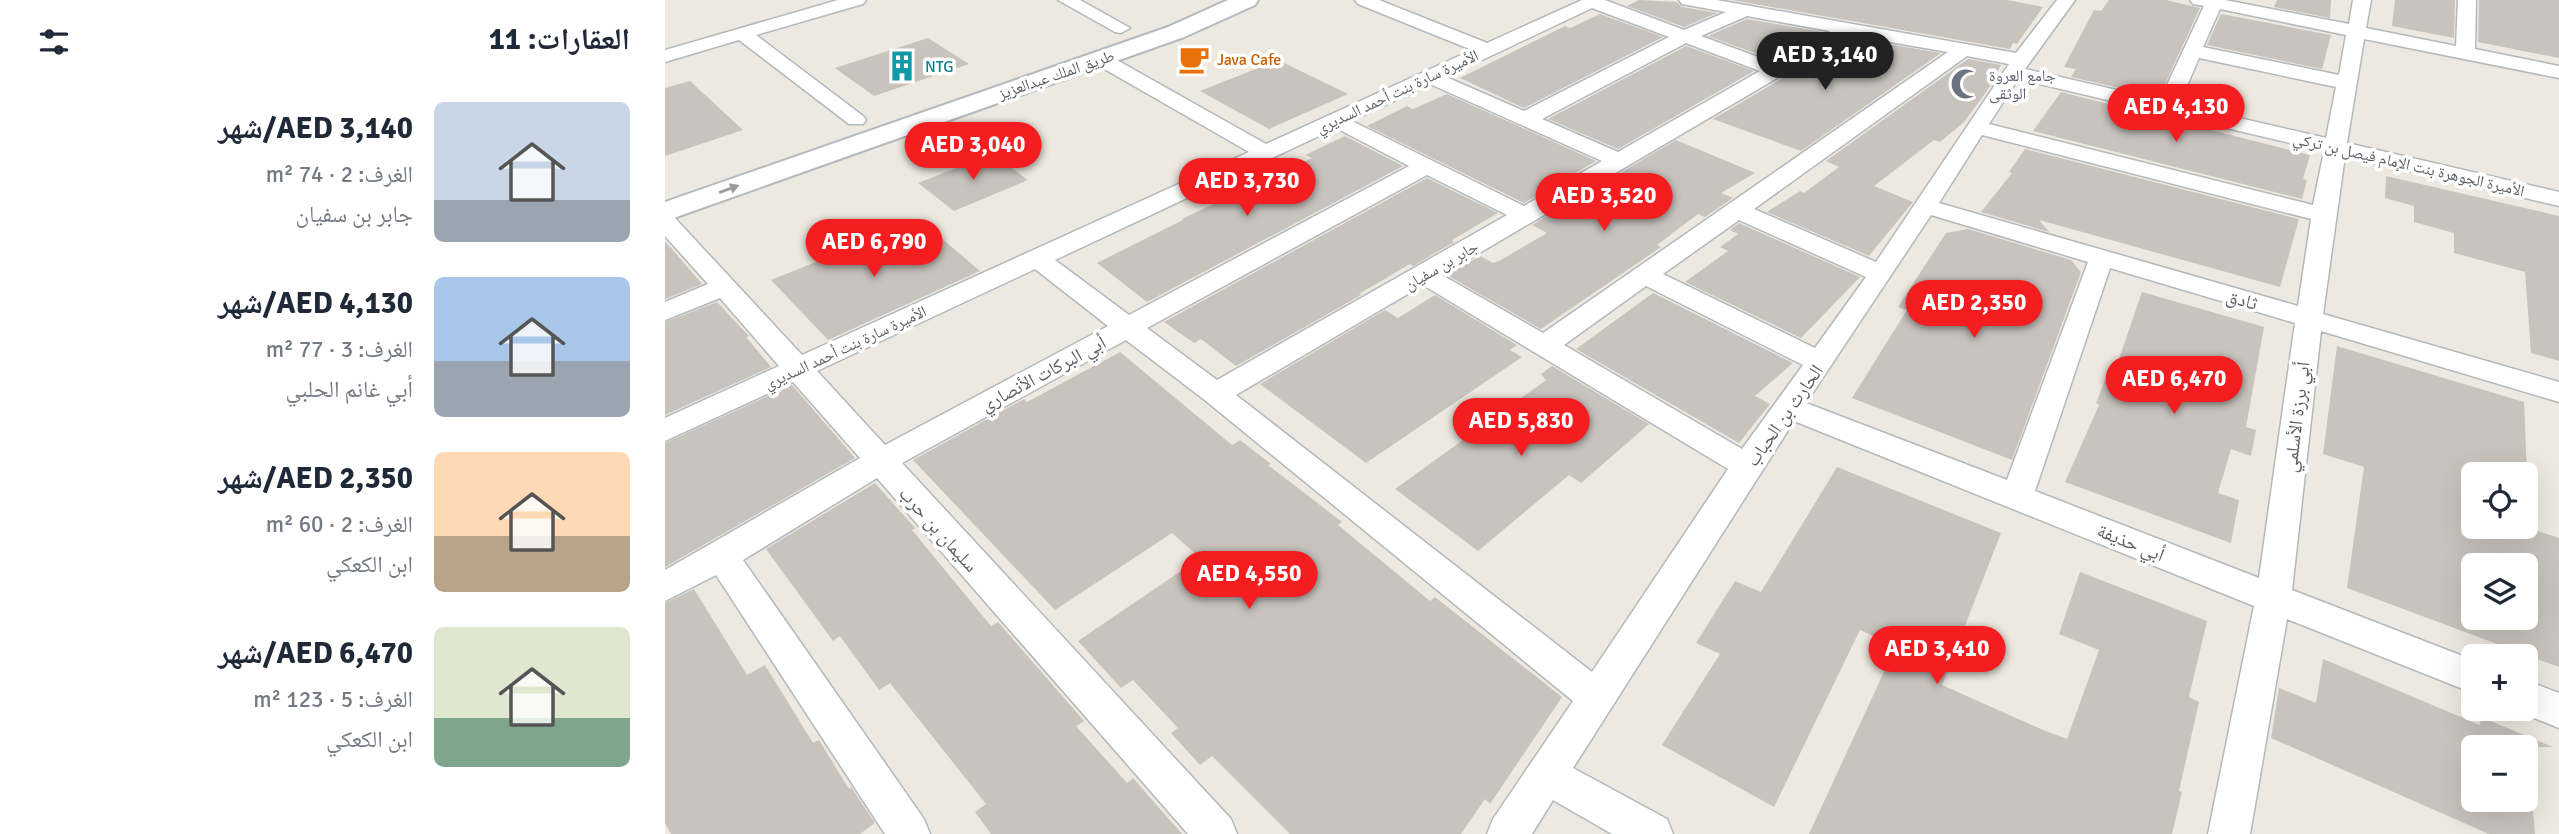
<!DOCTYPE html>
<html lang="ar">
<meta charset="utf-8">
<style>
body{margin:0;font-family:Signika,"Noto Naskh Arabic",sans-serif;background:#f6f6f7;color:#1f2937;direction:rtl;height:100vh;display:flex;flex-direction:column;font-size:26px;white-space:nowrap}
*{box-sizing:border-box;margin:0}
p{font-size:23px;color:#747a83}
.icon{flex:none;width:38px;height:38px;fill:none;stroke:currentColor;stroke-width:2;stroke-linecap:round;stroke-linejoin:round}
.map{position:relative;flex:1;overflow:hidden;direction:ltr}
.panel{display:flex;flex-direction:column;background:#fff;width:665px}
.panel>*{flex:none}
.controls{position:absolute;left:1796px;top:462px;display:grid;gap:14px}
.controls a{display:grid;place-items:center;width:77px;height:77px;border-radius:10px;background:#fff;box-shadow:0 7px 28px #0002;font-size:35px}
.price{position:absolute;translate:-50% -60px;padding:0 16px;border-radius:24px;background:#f61d21;color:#fff;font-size:23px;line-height:46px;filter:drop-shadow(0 2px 4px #0008)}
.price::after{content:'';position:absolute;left:50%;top:42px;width:21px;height:16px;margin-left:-10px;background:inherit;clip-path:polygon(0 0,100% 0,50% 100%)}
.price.active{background:#222;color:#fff}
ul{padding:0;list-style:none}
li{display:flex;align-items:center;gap:21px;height:175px;padding:0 35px}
li span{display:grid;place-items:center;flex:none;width:196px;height:140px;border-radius:10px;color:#555}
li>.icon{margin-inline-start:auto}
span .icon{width:84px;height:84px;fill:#fffc;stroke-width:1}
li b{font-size:30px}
h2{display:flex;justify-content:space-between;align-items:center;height:84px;padding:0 35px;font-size:30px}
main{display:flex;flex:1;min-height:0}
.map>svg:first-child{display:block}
.building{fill:#c8c3bd;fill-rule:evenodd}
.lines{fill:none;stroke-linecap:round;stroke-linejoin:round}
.street-casing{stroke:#b3b8bc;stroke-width:3}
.secondary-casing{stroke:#b4b9be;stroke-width:4}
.street{fill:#fff;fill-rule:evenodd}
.secondary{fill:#fff;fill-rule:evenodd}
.oneway{fill:#9b9ea1}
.labels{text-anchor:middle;stroke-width:7;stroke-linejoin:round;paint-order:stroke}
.far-food-label{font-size:16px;fill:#c56008;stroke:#fff;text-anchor:start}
.far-culture-label{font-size:16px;fill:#0d838f;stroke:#fff;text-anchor:start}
.far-street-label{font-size:16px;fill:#595e63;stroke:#fff}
.far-worship-label{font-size:16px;fill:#5b616d;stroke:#fff;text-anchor:start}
.street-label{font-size:19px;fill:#595e63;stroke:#fff}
</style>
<main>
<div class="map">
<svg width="1894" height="834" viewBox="0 0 1894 834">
<rect width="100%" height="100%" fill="#ede9e0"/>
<path class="building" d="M974 0 1012 2 1017 7 1052 13 1019 27 962 6Z
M1067 0H1342L1378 7 1352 44 1348 43 1345 49Z
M1444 0H1501L1535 8 1494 97 1406 77 1411 69 1399 67 1429 10 1436 11Z
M1612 0H1666L1665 18 1609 7Z
M1730 0H1790L1789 38 1727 26Z
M1814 0H1894V58L1813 42Z
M935 14 998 37 859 108 795 78 900 26 905 28Z
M1556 14 1666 35 1657 69 1542 45Z
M1082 19 1157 32 1109 60 1043 36Z
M263 38 304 64 209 96 170 68Z
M1186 38 1276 53 1136 151 1048 119Z
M1021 46 1089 71 953 149 883 119Z
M1303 59 1336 65 1322 91 1299 122 1275 142 1269 140 1209 186 1248 202 1204 256 1102 212 1135 191 1139 193 1174 167 1161 161Z
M613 60 683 94 604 129 535 91Z
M25 81 78 130 0 156V88Z
M1396 92 1645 155 1638 179 1642 180 1637 199 1368 131Z
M782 94 931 161 859 203 702 126 742 106 748 109Z
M680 136 738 166 482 302 432 263 518 220 517 219 647 158 640 155Z
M1011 140 1090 173 1056 193 1068 198 1040 217 1033 214 992 245 996 247 876 329 782 275 815 256 828 263 836 260 882 233 867 225Z
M1360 149 1634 219 1615 287 1374 220 1384 232 1316 212 1347 173 1344 172Z
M327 154 363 180 289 211 253 183Z
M1721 176 1894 216V361L1866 353 1860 272 1789 253V233L1749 222V206L1720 198Z
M762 178 833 213 787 240 789 242 748 266 745 264 694 294 696 295 571 366 536 339 529 343 499 322Z
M255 220 315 271 163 340 106 280Z
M1074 223 1195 277 1136 338 1020 282 1063 251 1055 247 1073 234 1065 230Z
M1303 229 1406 260 1416 272 1347 460 1187 398 1242 310 1233 307 1281 233Z
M0 241 37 284 0 299Z
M1477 292 1599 327 1581 427 1591 430 1586 456 1566 449 1553 493 1574 500 1566 543 1400 482 1434 405 1431 403 1440 380 1446 382Z
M988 293 1128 363 1090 396 1105 404 1074 443 911 349Z
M770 295 852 345 845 350 857 357 701 463 595 384 720 310 733 318Z
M52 302 84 336 81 337 106 367 0 415V322Z
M1672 346 1859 402 1862 474H1808V527H1861L1894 538V667L1682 588 1699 467 1658 454ZM1808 565H1860V618H1808Z
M455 352 567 445 575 440 606 464 603 465 677 522 673 525 765 601 770 597 897 697 825 804 820 799 796 834H625L547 756 535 765 506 733 513 728 468 680 456 688 413 641 535 558 507 533 390 610 248 460 359 399 362 402Z
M887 366 984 424 916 483 904 475 813 551 730 489 881 380 876 374Z
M127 385 190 458 0 567V443Z
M1172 467 1336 533 1277 685 1378 730 1402 739 1434 650 1394 634 1415 572 1542 621 1524 697 1534 702 1514 791 1517 792 1507 834H1144L1231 646 1195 630 1109 807 997 745 1055 654 1031 643 1070 581 1096 592Z
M210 483 250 528 247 530 326 626 333 622 419 721 411 726 462 783 468 778 517 834H326L310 812 321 804 225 683 214 690 175 636 168 641 101 549Z
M29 589 82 675 100 665 148 743 154 740 184 789 186 787 210 823 195 834H6L0 823V603Z
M1658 659 1815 725 1816 717 1888 747H1808V800H1867L1870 834H1824L1606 738 1614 688 1651 703Z"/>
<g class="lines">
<g class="street-casing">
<path id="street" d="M173 0H201L198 4 91 35 198 116 201 120 198 124H184L74 40 0 62V50Z
M393 0H415L465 28 456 33 450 32Z
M690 0H714L822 43 917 0H940L1019 30 1061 12 1017 4 1014 0H1052L1351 53 1392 0H1410L1360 69 1495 100 1539 6 1528 4 1525 0H1560L1684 24 1688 0H1706L1701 28 1791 46 1793 0H1811L1810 49 1894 66V78L1699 39 1682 143 1894 192V206L1680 156 1658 314 1894 382V402L1656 331 1627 590 1808 660V693L1622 619 1585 834H1543L1589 606 1129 421 908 768 1002 819 1008 834H947L888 800 867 834H822L828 819 908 701 541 401 461 340 237 463 566 819 572 834H523L212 478 78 560 259 819 265 834H220L51 575 0 601V570L195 458 128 382 0 441V418L114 366 55 298 0 320V302L43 284 0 236V214L8 216 137 355 584 152 429 63 426 59 429 55H443L601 144 807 50 693 4ZM927 8 1004 37 859 111 781 77ZM1555 9 1681 35 1674 75 1538 47ZM1082 16 1165 31 1109 63 1036 36ZM1185 35 1283 52 878 333 777 275ZM1021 43 1095 71 953 152 877 119ZM1302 56 1344 64 1211 262 1089 209ZM1534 58 1671 87 1661 138 1514 104ZM1353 79 1659 151 1648 205 1324 124ZM765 84 937 161 859 206 687 121ZM671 128 744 166 464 315 390 260ZM1317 135 1646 219 1633 306 1274 203ZM762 175 842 215 552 380 482 328ZM1266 215 1423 262 1342 480 1141 403ZM1074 220 1201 277 1150 348 998 274ZM1445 268 1630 323 1594 578 1370 491ZM370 269 443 326 220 445 152 371ZM758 285 1063 469 927 672 571 395ZM981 286 1138 365 1077 449 899 345Z
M1860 680 1894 693V728L1847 709H1860Z"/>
</g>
<g class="secondary-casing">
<path id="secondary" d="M563 0H593L590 5 519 37 0 221V202L503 27Z"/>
</g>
<use href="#street" class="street"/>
<use href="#secondary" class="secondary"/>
</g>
<defs><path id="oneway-solid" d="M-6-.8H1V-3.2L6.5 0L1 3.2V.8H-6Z" transform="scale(1.75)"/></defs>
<use class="oneway" href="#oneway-solid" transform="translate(64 189) rotate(-20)"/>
<defs>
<g id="cafe-bare" transform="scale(2.415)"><path d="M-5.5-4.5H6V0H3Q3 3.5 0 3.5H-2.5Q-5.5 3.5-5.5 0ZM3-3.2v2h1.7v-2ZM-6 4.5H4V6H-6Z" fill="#e8710a" stroke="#fff" stroke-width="2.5" paint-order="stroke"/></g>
<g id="building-bare" transform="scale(2.415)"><path d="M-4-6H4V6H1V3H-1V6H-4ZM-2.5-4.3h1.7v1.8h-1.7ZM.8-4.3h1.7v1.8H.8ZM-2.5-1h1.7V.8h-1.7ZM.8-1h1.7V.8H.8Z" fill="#0f9aa8" stroke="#fff" stroke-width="2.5" paint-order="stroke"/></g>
<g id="mosque-bare" transform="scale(2.415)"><path d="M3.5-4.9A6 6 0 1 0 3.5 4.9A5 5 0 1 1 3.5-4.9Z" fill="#6b7280" stroke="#fff" stroke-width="2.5" paint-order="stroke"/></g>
</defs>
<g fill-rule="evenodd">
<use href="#cafe-bare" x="529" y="59"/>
<use href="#building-bare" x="237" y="66"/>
<use href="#mosque-bare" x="1301" y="84"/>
</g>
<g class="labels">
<g class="far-food-label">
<text x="552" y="65">Java Cafe</text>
</g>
<g class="far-culture-label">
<text x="260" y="72">NTG</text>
</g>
<g class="far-street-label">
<text transform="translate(391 74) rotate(-19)" y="6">طريق الملك عبدالعزيز</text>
<text transform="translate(732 91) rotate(-25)" y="6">الأميرة سارة بنت أحمد السديري</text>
<text transform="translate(1744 164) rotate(13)" y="6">الأميرة الجوهرة بنت الإمام فيصل بن تركي</text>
<text transform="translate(776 265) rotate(-30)" y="6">جابر بن سفيان</text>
<text transform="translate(180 347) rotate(-25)" y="6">الأميرة سارة بنت أحمد السديري</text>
</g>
<g class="far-worship-label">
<text x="1324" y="81">جامع العروة<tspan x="1324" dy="18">الوثقى</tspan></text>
</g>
<g class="street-label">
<text transform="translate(1577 299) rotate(16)" y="7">ثادق</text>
<text transform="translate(378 373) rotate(-28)" y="7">أبي البركات الأنصاري</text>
<text transform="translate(1119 415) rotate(-55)" y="7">الحارث بن الحباب</text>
<text transform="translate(1631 417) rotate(-83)" y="7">أبي برزة الأسلمي</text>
<text transform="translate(274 529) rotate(48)" y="7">سليمان بن حرب</text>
<text transform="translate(1466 542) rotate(22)" y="7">أبي حذيفة</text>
</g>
</g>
</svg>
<div class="controls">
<a><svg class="icon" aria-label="locate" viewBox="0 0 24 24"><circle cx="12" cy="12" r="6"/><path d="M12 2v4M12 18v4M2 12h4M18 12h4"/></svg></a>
<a><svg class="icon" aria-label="layers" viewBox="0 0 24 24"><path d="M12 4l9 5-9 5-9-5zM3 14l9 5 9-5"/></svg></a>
<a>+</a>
<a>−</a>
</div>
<b class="price active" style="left:1160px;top:92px">AED 3,140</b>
<b class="price" style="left:1511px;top:144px">AED 4,130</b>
<b class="price" style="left:308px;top:182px">AED 3,040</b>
<b class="price" style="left:582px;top:218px">AED 3,730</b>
<b class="price" style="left:939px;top:233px">AED 3,520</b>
<b class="price" style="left:209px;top:279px">AED 6,790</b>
<b class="price" style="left:1309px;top:340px">AED 2,350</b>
<b class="price" style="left:1509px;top:416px">AED 6,470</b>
<b class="price" style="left:856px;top:458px">AED 5,830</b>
<b class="price" style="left:584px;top:611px">AED 4,550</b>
<b class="price" style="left:1272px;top:686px">AED 3,410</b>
</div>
<section class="panel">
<h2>العقارات: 11<svg class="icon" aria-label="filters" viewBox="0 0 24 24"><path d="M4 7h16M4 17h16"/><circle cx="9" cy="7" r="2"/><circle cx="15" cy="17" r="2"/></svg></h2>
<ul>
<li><span style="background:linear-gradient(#c9d6e8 70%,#9aa5b1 0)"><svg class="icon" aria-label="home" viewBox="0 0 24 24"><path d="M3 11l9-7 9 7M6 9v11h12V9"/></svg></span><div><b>AED 3,140/شهر</b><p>الغرف: 2 · 74 m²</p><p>جابر بن سفيان</p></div></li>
<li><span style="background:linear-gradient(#a9c7e8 60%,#9aa5b1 0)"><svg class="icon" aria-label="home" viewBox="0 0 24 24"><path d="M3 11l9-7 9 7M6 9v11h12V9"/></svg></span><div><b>AED 4,130/شهر</b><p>الغرف: 3 · 77 m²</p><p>أبي غانم الحلبي</p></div></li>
<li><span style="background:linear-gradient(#ffd9b3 60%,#b9a48a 0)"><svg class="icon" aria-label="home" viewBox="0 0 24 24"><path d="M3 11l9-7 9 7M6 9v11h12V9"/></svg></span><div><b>AED 2,350/شهر</b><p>الغرف: 2 · 60 m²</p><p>ابن الكعكي</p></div></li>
<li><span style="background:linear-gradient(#dfe7d0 65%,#7fa58c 0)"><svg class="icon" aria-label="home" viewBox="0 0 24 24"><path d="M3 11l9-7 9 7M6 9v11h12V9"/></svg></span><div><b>AED 6,470/شهر</b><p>الغرف: 5 · 123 m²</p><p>ابن الكعكي</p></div></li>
</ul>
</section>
</main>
